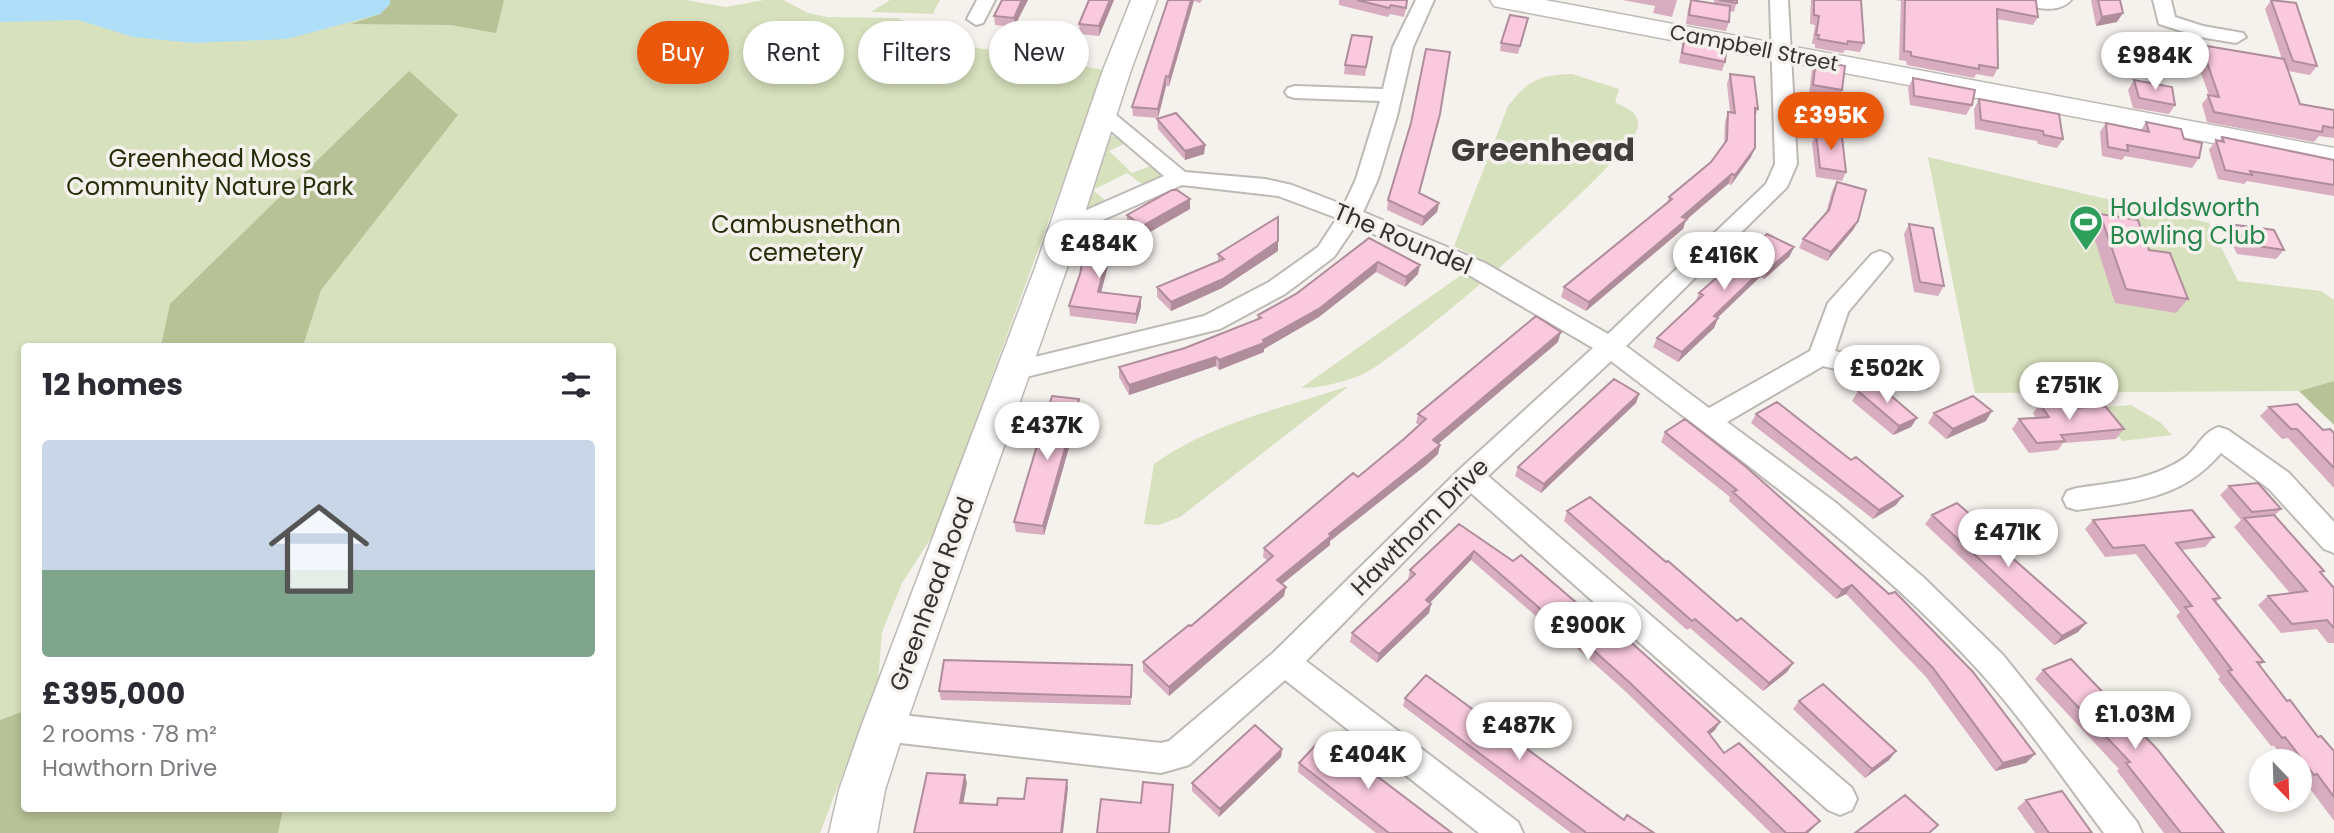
<!DOCTYPE html>
<meta charset="utf-8">
<style>
body{margin:0;font-family:Poppins,sans-serif;background:#f7f7f7;color:#2b2b33;height:100vh;display:flex;flex-direction:column;font-size:26px;white-space:nowrap}
*{box-sizing:border-box;margin:0}
p{font-size:23px;color:#7c7c81}
.icon{flex:none;width:38px;height:38px;fill:none;stroke:currentColor;stroke-width:2;stroke-linecap:round;stroke-linejoin:round}
.map{position:relative;flex:1;overflow:hidden}
.sheet{position:absolute;left:21px;top:343px;width:595px;height:469px;display:flex;flex-direction:column;background:#fff;border-radius:7px;box-shadow:0 4px 10px #0003}
.sheet>*{flex:none}
.hud{position:absolute;left:637px;top:21px;width:665px;height:63px;display:flex;gap:14px}
.needle{width:46px;rotate:157deg}
.controls{position:absolute;left:2249px;top:749px;display:grid;gap:14px}
.controls a{display:grid;place-items:center;width:63px;height:63px;border-radius:50%;background:#fff;box-shadow:0 4px 10px #0003;font-size:35px}
.price{position:absolute;translate:-50% -60px;padding:0 16px;border-radius:24px;background:#fff;color:#222;font-size:23px;line-height:46px;filter:drop-shadow(0 2px 4px #0008)}
.price::after{content:'';position:absolute;left:50%;top:42px;width:21px;height:16px;margin-left:-10px;background:inherit;clip-path:polygon(0 0,100% 0,50% 100%)}
.price.active{background:#ea580c;color:#fff}
ul{padding:0;list-style:none}
li{display:grid;align-content:center;gap:14px;height:371px;padding:0 21px}
li+li{border-top:2px solid #e1e1e2}
li span{display:grid;place-items:center;height:217px;border-radius:7px;color:#555}
li>.icon{margin-inline-start:auto}
span .icon{width:126px;height:126px;fill:#fffc;stroke-width:1}
li b{font-size:30px}
h2{display:flex;justify-content:space-between;align-items:center;height:84px;padding:0 21px;font-size:30px}
.chip{padding:0 24px;border-radius:32px;background:#fff;box-shadow:0 4px 10px #0003;font-size:24px;line-height:63px}
.chip.active{background:#ea580c;color:#fff}
.map>svg:first-child{display:block}
.green{fill:#d7e1bd;fill-rule:evenodd}
.forest{fill:#b7c296}
.water{fill:#aedef8}
.lines{fill:none;stroke-linecap:round;stroke-linejoin:round}
.street-casing{stroke:#bdb9b5;stroke-width:4}
.secondary-casing{stroke:#bdb9b5;stroke-width:3}
.street{fill:#fff;fill-rule:evenodd}
.secondary{fill:#fff;fill-rule:evenodd}
.wall{fill:#d7adbf}
.shaded-wall{fill:#af8d9b}
.building{fill:#fac9de;stroke:#af8d9b;stroke-width:2}
.labels{text-anchor:middle;stroke-width:7;stroke-linejoin:round;paint-order:stroke}
.far-street-label{font-size:21px;fill:#353332;stroke:#f5f1ed}
.park-label{font-size:24px;fill:#262d0a;stroke:#f5f1ed}
.leisure-label{font-size:24px;fill:#27864d;stroke:#f5f1ed;text-anchor:start}
.street-label{font-size:24px;fill:#353332;stroke:#f5f1ed}
.district-label{font-size:32px;font-weight:bold;fill:#403d3a;stroke:#f5f1ed}
</style>
<div class="map">
<svg width="2334" height="833" viewBox="0 0 2334 833">
<rect width="100%" height="100%" fill="#f5f1ed"/>
<path class="green" d="M0 0H685L726 7 764 0H783L808 13 827 17 898 18 950 43 1104 70 935 532 902 583 882 632 878 682 820 833H0ZM24 346H612V808H24Z
M890 0H940L933 13 939 14 871 12Z
M1572 74 1619 89 1615 102C1625 108 1640 112 1638 127 1633 158 1400 358 1363 374 1345 382 1320 388 1301 388L1464 273 1476 257 1454 246 1508 106C1528 80 1540 75 1572 74Z
M1110 136 1121 137 1128 142 1109 151 1132 173 1153 165 1160 171V177L1143 185 1127 173 1093 190 1107 202 1088 211H1081Z
M1928 157 2209 223 2238 281 2321 291 2334 300V381L2299 391 1975 393Z
M1349 386 1180 517 1159 525 1144 524 1154 464C1211 423 1283 408 1349 386Z
M2131 405 2160 422 2172 435 2122 441 2096 408Z"/>
<path class="forest" d="M390 0H504L496 33 451 25 351 24 380 14 390 4Z
M409 71 458 115 321 290 303 346H161L170 304Z
M2334 381V425L2299 391Z
M24 711V808L283 809 278 833H0V720Z"/>
<path class="water" d="M0 0H390V4L380 14 287 39 194 43 133 37 78 20 0 22Z"/>
<g class="lines">
<g class="street-casing">
<path id="street" d="M977 0H995L983 23 976 25 967 19Z
M1416 0H1434L1413 47 1397 116 1378 179 1363 212 1485 263 1608 334 1766 184 1775 164 1770 0H1788L1797 164 1787 187 1626 346 1709 408 1810 351 1828 303 1872 254 1880 251 1888 254 1892 259 1888 264 1848 312 1835 351 1928 373 1932 380 1928 387 1919 389 1823 366 1727 422 1835 502 1923 577 2003 655 2137 822 2142 833H2104C2064 780 2025 722 1981 673 1873 553 1738 459 1611 361L1488 476 1852 788 1857 799 1852 810 1840 815 1828 810 1471 493 1306 661 1518 822 1523 833H1479L1285 680 1189 765 1161 773 883 741 872 737 867 727 872 717 883 713 1161 743 1169 741 1273 653 1460 469 1593 348 1469 275 1355 226 1334 257 1285 294 1220 329 1014 380 1005 377 1001 371 1005 365 1014 362 1204 316 1269 282 1318 247 1337 218 1278 196 1182 185 1073 233 1065 235 1057 233 1054 228 1057 223 1164 176 1096 118 1093 114 1096 110H1110L1185 172 1265 179 1292 185 1344 205 1356 179 1380 101 1295 98 1288 96 1285 92 1288 88 1295 86 1383 89 1393 47Z
M2018 0H2071C2059 14 2037 8 2020 4Z
M2153 0H2171L2175 17 2203 26 2243 33 2246 37 2236 43 2200 37 2159 24Z
M2219 427 2228 430 2289 473 2334 522V553L2324 549 2269 489 2221 453C2181 500 2135 501 2077 510L2067 507 2063 499 2067 491 2077 488C2116 482 2149 481 2183 459 2197 450 2202 432 2219 427Z"/>
</g>
<g class="secondary-casing">
<path id="secondary" d="M1131 0H1157L1131 70 1067 268 905 727 885 790 877 833H829L839 790 861 727 1035 268 1103 70Z
M1490 0H1545L2334 148V166L1503 8 1494 6Z"/>
</g>
<use href="#street" class="street"/>
<use href="#secondary" class="secondary"/>
</g>
<path class="wall" d="M1002 0H1028L1014 27 995 25 994 16Z
M1114 0 1099 36 1080 34 1079 24Z
M1168 0H1202L1200 3 1194 1 1169 86H1166L1158 118 1133 116 1132 107Z
M1339 0H1408L1404 17 1390 14 1388 17 1339 5Z
M1622 0H1677L1672 17 1653 13 1655 6Z
M1691 0 1714 4V0H1737L1734 12 1730 11 1729 22 1726 31 1686 24 1688 9Z
M1811 0H1861L1864 43 1860 52 1845 50 1843 53 1815 48V44H1812L1815 25 1810 24Z
M1895 0H2034L2038 17 2033 25 1997 19 1998 68 1993 77 1976 74 1974 78 1907 65 1906 61 1899 60 1901 1Z
M2091 0H2120L2117 22 2096 26Z
M2271 0H2275L2317 66 2310 75 2288 71 2300 104 2334 110V138L2319 136 2314 142 2207 122 2202 104 2209 95 2194 54 2201 45 2282 59 2265 9Z
M1528 18 1518 54 1500 51 1501 43Z
M1685 36 1725 62 1722 71 1679 63 1682 45Z
M1372 37 1365 76 1344 74 1345 65Z
M1816 60 1842 90 1838 100 1809 94 1812 69Z
M1730 74 1758 109 1755 117 1751 157 1731 185 1728 184 1686 220 1683 229 1586 311 1561 297 1564 287 1667 203 1669 197 1711 162 1724 145 1725 122 1728 112H1730L1727 84Z
M1913 78 1972 105 1966 115 1910 105 1908 88Z
M2134 80 2175 105 2169 114 2133 108 2128 90Z
M1979 99 2063 139 2057 148 2038 144 2037 141 1975 129 1974 109Z
M1157 119 1205 145 1204 154 1185 160 1158 129Z
M2146 122 2184 139 2199 158 2192 168 2125 156 2122 160 2102 156 2100 132 2106 123 2141 130Z
M1438 124 1419 194 1439 203 1437 212 1422 226 1387 210 1388 200Z
M1816 133 1846 172 1842 181 1816 177 1812 143Z
M2222 137 2334 160V196L2247 181 2244 184 2218 179 2209 150 2216 140 2219 141Z
M1837 182 1858 221 1853 230 1827 261 1799 248 1803 239 1826 213 1832 191Z
M1190 199V209L1143 236 1127 224V215Z
M2100 214 2149 250 2188 299 2176 313 2115 303 2091 228Z
M1909 224 1944 286 1938 296 1914 292 1904 234Z
M2236 225 2284 250 2276 259 2237 254 2228 235Z
M1113 233 1114 242 1101 292 1141 297V307L1136 324 1070 316 1069 306 1080 274Z
M1369 238 1418 274 1405 287 1376 272 1319 317 1264 349V352L1219 370 1216 366 1129 395 1119 377V367L1185 348 1257 320 1258 315 1296 294Z
M1278 241V251L1222 288 1171 311 1157 297V287L1218 261V254Z
M1794 247 1789 257 1764 279 1760 277 1717 318H1718L1714 328 1678 362 1653 347 1657 338 1695 302 1699 293Z
M1558 342 1438 444 1440 445 1438 454 1426 465 1330 541V545L1282 584 1284 596 1169 696 1143 671V662L1191 626 1268 561 1263 557 1264 548 1358 477 1419 425 1416 423 1418 414Z
M1858 391 1917 418 1911 427 1893 435 1852 401Z
M1639 394 1636 403 1541 493 1515 476 1518 467Z
M2040 404 2073 408 2124 429 2116 439 2063 443 2058 450 2029 453 2012 429 2019 419 2036 418 2033 413Z
M2269 407 2323 430 2334 433V488L2288 438 2282 439 2260 416Z
M1080 409 1044 535 1016 532 1014 522Z
M1934 413 1986 421 1946 439 1928 423Z
M1756 414 1896 505 1873 519 1751 423Z
M1685 419 2035 754 2026 763 1995 771 1926 677 1846 594 1836 599 1729 501 1730 497 1661 442 1665 432Z
M2229 486 2281 509 2275 515 2324 571 2321 573 2334 588V643H2328L2317 629 2281 633 2258 605 2268 596 2290 593 2234 527 2241 520 2220 495Z
M1567 511 1666 562 1737 621 1793 663 1787 672 1763 691 1690 628 1687 630 1564 521Z
M1932 515 2006 546 2003 549 2086 623 2078 632 2054 645 1925 524Z
M2093 520 2214 537 2205 547 2182 550 2220 598 2216 602 2264 662 2259 666 2287 701 2318 737 2334 751V821L2305 782 2302 783 2300 780V761H2286L2274 746H2271L2218 679 2220 677 2176 616 2180 612 2136 554 2105 557 2085 529Z
M1459 524 1715 730 1710 734 1724 753 1820 821 1808 833H1771L1625 691 1560 633 1558 635 1471 560 1430 603 1431 604 1429 613 1377 663 1350 642 1352 633 1409 580 1408 579 1410 570Z
M1132 665 1131 705 941 700 939 691Z
M2043 670 2224 833H2164L2117 771 2119 769 2035 679Z
M1405 698 1624 820 1654 833H1571L1403 706Z
M1799 701 1896 751 1889 760 1865 778 1793 709Z
M1282 749 1281 757 1219 817 1192 791V783Z
M1299 763 1452 833H1376L1298 772Z
M2026 800 2092 833H2035L2017 808Z"/>
<path class="shaded-wall" d="M1022 0H1028L1014 27V18Z
M1110 0H1114L1099 36V26Z
M1191 0H1194L1169 86V77Z
M2123 13 2117 22 2096 26 2102 17Z
M1166 76V86L1158 118V109Z
M1440 114 1438 124 1417 203 1419 193Z
M1205 145 1204 154 1185 160V151Z
M1755 148 1751 157 1731 185 1735 175Z
M1732 174 1728 184 1686 220 1683 229 1586 311 1589 302 1682 217Z
M1190 199V209L1143 236 1142 226Z
M1439 203 1437 212 1422 226 1424 217Z
M1858 221 1853 230 1827 261 1831 252Z
M1113 233 1114 242 1099 301 1098 292Z
M1278 241V251L1222 288 1171 311V302Z
M1794 247 1789 257 1764 279 1768 270Z
M1378 262 1376 272 1319 317 1264 349V352L1219 370V360L1263 340Z
M1420 265 1418 274 1405 287 1406 277Z
M1764 268 1760 277 1710 325 1714 316Z
M1141 297V307L1136 324V314Z
M1718 318 1714 328 1678 362 1682 352Z
M1561 332 1558 342 1431 450 1433 440Z
M1216 357V366L1129 395V385Z
M1639 394 1636 403 1541 493 1544 484Z
M1079 399 1080 409 1044 535 1043 526Z
M1992 411 1986 421 1946 439 1953 429Z
M1917 418 1911 427 1893 435 1899 426Z
M1440 445 1438 454 1426 465 1330 541V545L1276 589 1277 580 1329 534Z
M1903 496 1896 505 1873 519 1879 510Z
M1474 551 1471 560 1424 609 1426 600Z
M1852 585 1846 594 1836 599 1842 590Z
M1286 587 1284 596 1169 696V687Z
M1431 604 1429 613 1377 663 1379 654Z
M2086 623 2078 632 2054 645 2062 636Z
M1564 624 1560 633 1558 635 1561 627Z
M1793 663 1787 672 1763 691 1769 683Z
M1720 722 1715 730 1703 740 1708 732Z
M1282 749 1281 757 1219 817 1220 809Z
M1896 751 1889 760 1865 778 1872 769Z
M2035 754 2026 763 1995 771 2003 763Z
M965 775 967 783 962 811 960 803Z
M1067 780 1068 788 1063 833H1061Z
M1820 821 1808 833H1805Z"/>
<path class="building" d="M1002 0H1022L1014 18 994 16Z
M1089 0H1110L1099 26 1079 24Z
M1168 0H1191L1169 77 1166 76 1158 109 1132 107Z
M1357 0H1407L1406 8 1391 5 1389 8Z
M1691 0 1730 6 1729 22 1689 15Z
M1719 0H1737V3Z
M1814 0H1861L1864 43 1848 41 1847 44 1818 39 1819 35H1816L1819 16 1814 15Z
M1905 0H2034L2036 1 2038 17 1997 9 1998 68 1979 65V69L1911 56V52L1904 51Z
M2098 0H2120L2123 13 2102 17Z
M2271 0 2296 3 2317 66 2293 61Z
M1510 15 1528 18 1520 46 1501 43Z
M1352 35 1372 37 1366 67 1345 65Z
M1685 36 1727 43 1725 62 1682 53Z
M2201 45 2284 59 2300 104 2334 110V128L2323 126 2322 132 2214 112 2208 95 2219 97Z
M1426 49 1450 52 1440 114 1419 193 1439 203 1424 217 1388 200 1411 123Z
M1816 60 1845 66 1842 90 1813 85Z
M1730 74 1754 77 1758 109 1755 108V148L1735 175 1732 174 1682 217 1687 219 1589 302 1564 287 1672 199 1669 197 1711 162 1727 140 1728 112 1735 113Z
M1913 78 1975 90 1972 105 1914 96Z
M2134 80 2172 87 2175 105 2139 98Z
M1979 99 2059 114 2063 139 2044 135 2043 131 1981 120Z
M1176 113 1205 145 1185 151 1157 119Z
M2146 122 2181 129 2184 139 2202 143 2199 158 2127 145 2128 151 2108 147 2106 123 2149 132Z
M1816 133 1842 137 1846 172 1820 168Z
M2222 137 2334 160V185L2250 171 2252 175 2225 170 2216 140 2224 142Z
M1837 182 1866 190 1858 221 1831 252 1803 239 1829 210Z
M1172 190H1177L1190 199 1142 226 1127 215Z
M2100 214 2138 220 2149 250 2170 253 2188 299 2126 289Z
M1278 217V241L1223 279 1171 302 1157 287 1224 259 1218 254Z
M1909 224 1933 228 1944 286 1920 282Z
M2236 225 2274 230 2284 250 2245 244Z
M1089 231 1113 233 1098 292 1141 297 1136 314 1069 306 1080 274Z
M1767 234 1794 247 1768 270 1764 268 1714 316 1718 318 1682 352 1657 338 1703 295 1699 293Z
M1369 238 1420 265 1406 277 1378 262 1320 308 1263 340 1264 343 1219 360 1216 357 1129 385 1119 367 1185 348 1261 318 1258 315 1296 294Z
M1536 316 1561 332 1433 440 1440 445 1428 455 1329 534 1331 536 1277 580 1286 587 1169 687 1143 662 1189 625 1191 626 1273 556 1264 548 1353 473 1358 477 1404 439 1426 419 1418 414Z
M1614 379 1639 394 1544 484 1518 467Z
M1876 383 1917 418 1899 426 1858 391Z
M1052 396 1079 399 1043 526 1014 522Z
M1973 396 1992 411 1953 429 1934 413Z
M2067 401 2073 408 2105 406 2124 429 2061 435 2065 441 2037 443 2019 419 2049 417 2040 404Z
M1777 402 1851 460 1856 457 1903 496 1879 510 1756 414Z
M2297 404 2323 430 2330 429 2334 433V468L2297 429H2291L2269 407Z
M1685 419 1745 466 1889 594 1895 592 1973 672 2035 754 2003 763 1933 668 1852 585 1842 590 1733 492 1737 490 1665 432Z
M2258 483 2281 509 2252 512 2229 486Z
M1590 497 1666 562 1668 561 1737 621 1741 618 1793 663 1769 683 1695 619 1692 621 1567 511Z
M1957 503 2006 546 2001 548 2086 623 2062 636 1932 515Z
M2192 510 2214 537 2176 543 2220 598 2213 599 2264 662H2257L2287 701 2290 700 2318 737 2321 736 2334 751V797L2317 774 2314 775 2285 737 2282 738 2228 671 2232 670 2185 607 2192 606 2144 545 2113 548 2093 520Z
M2274 515 2324 571 2320 572 2334 588V628L2327 620 2292 624 2268 596 2307 591 2244 518Z
M1459 524 1513 561 1521 555 1600 623 1605 619 1720 722 1708 732 1724 753 1739 743 1820 821 1805 833H1786L1629 682 1564 624 1561 627 1474 551 1426 600 1431 604 1379 654 1352 633 1415 574 1410 570Z
M2071 659 2157 749 2224 833H2181L2126 763 2130 762 2043 670Z
M944 660 1132 665 1131 697 939 691Z
M1426 675 1624 820 1627 815 1654 833H1586L1584 831 1405 698Z
M1823 684 1896 751 1872 769 1799 701Z
M1255 725 1282 749 1220 809 1192 783Z
M1324 736 1452 833H1389L1299 763Z
M927 773 965 775 960 803 997 805 998 798 1024 799 1027 778 1067 780 1061 833H914Z
M1143 782 1173 785 1169 833H1097L1101 799 1141 803Z
M2062 791 2092 833H2049L2026 800Z
M1905 795 1938 825 1929 833H1855Z"/>
<defs>
<g id="stadium-pin" transform="scale(1.75)"><path d="M0 17L-7.5 6A9.5 9.5 0 1 1 7.5 6Z" fill="#2e9e5b" stroke="#f5f1ed"/><path d="M0-5a6.5 5 0 1 0 0 10a6.5 5 0 1 0 0-10ZM-3.5-1.8h7v3.6h-7Z" fill="#fff"/></g>
</defs>
<g fill-rule="evenodd">
<use href="#stadium-pin" x="2086" y="222"/>
</g>
<g class="labels">
<g class="far-street-label">
<text transform="translate(1754 48) rotate(11)" y="7">Campbell Street</text>
</g>
<g class="park-label">
<text x="210" y="167">Greenhead Moss<tspan x="210" dy="28">Community Nature Park</tspan></text>
<text x="806" y="233">Cambusnethan<tspan x="806" dy="28">cemetery</tspan></text>
</g>
<g class="leisure-label">
<text x="2110" y="216">Houldsworth<tspan x="2110" dy="28">Bowling Club</tspan></text>
</g>
<g class="street-label">
<text transform="translate(1403 239) rotate(23)" y="8">The Roundel</text>
<text transform="translate(1420 527) rotate(-45)" y="8">Hawthorn Drive</text>
<text transform="translate(932 594) rotate(-70)" y="8">Greenhead Road</text>
</g>
<g class="district-label">
<text x="1543" y="161">Greenhead</text>
</g>
</g>
</svg>
<div class="controls">
<a><svg class="needle" viewBox="-14 -14 28 28"><path d="M0-13l5 13h-10z" fill="#e53935"/><path d="M0 13l5-13h-10z" fill="#7c7c81"/></svg></a>
</div>
<b class="price" style="left:2155px;top:92px">£984K</b>
<b class="price active" style="left:1831px;top:152px">£395K</b>
<b class="price" style="left:1099px;top:280px">£484K</b>
<b class="price" style="left:1724px;top:292px">£416K</b>
<b class="price" style="left:1887px;top:405px">£502K</b>
<b class="price" style="left:2069px;top:422px">£751K</b>
<b class="price" style="left:1047px;top:462px">£437K</b>
<b class="price" style="left:2008px;top:569px">£471K</b>
<b class="price" style="left:1588px;top:662px">£900K</b>
<b class="price" style="left:2135px;top:751px">£1.03M</b>
<b class="price" style="left:1519px;top:762px">£487K</b>
<b class="price" style="left:1368px;top:791px">£404K</b>
<div class="hud">
<a class="chip active">Buy</a>
<a class="chip">Rent</a>
<a class="chip">Filters</a>
<a class="chip">New</a>
</div>
<section class="sheet">
<h2>12 homes<svg class="icon" aria-label="filters" viewBox="0 0 24 24"><path d="M4 7h16M4 17h16"/><circle cx="9" cy="7" r="2"/><circle cx="15" cy="17" r="2"/></svg></h2>
<ul>
<li><span style="background:linear-gradient(#c9d6e8 60%,#7fa58c 0)"><svg class="icon" aria-label="home" viewBox="0 0 24 24"><path d="M3 11l9-7 9 7M6 9v11h12V9"/></svg></span><div><b>£395,000</b><p>2 rooms · 78 m²</p><p>Hawthorn Drive</p></div></li>
</ul>
</section>
</div>
